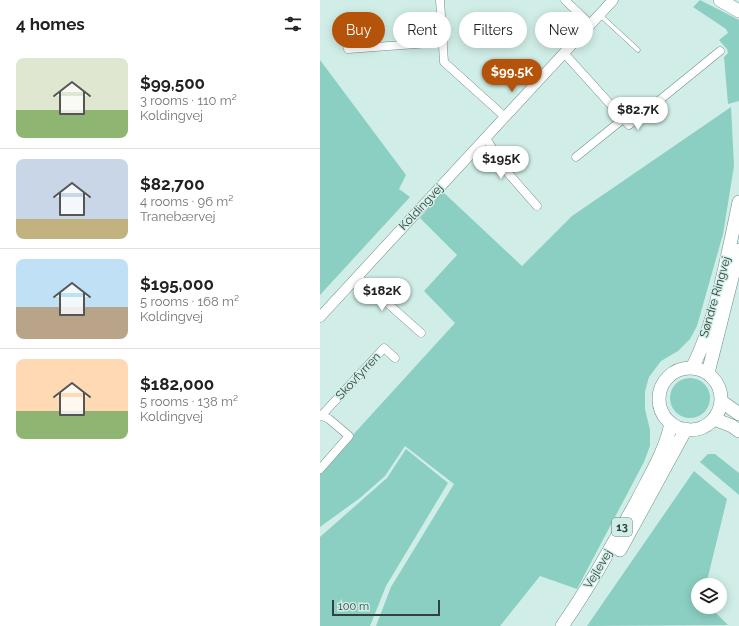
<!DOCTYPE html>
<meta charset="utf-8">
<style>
body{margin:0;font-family:Raleway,sans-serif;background:#f2f2f2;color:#222;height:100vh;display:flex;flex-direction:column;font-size:15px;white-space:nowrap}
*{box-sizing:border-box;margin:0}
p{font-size:13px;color:#767676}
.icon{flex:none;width:22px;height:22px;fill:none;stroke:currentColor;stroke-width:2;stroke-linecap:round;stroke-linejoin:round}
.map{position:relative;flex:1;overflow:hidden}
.side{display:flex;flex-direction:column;background:#fff;width:320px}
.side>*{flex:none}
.hud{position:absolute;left:12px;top:12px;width:347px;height:36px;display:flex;gap:8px}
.controls{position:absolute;left:371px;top:578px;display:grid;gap:8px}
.controls a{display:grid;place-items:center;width:36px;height:36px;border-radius:50%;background:#fff;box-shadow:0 2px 10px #0003;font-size:20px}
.scale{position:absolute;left:12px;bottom:10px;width:108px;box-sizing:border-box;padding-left:4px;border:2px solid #34403d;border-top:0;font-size:11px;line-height:14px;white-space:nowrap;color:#34403d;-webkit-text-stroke:3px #d0eee7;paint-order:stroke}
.price{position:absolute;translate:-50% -34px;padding:0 9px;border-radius:14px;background:#fff;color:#222;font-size:13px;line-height:26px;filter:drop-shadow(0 1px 2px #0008)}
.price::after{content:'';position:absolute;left:50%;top:24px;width:12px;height:9px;margin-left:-6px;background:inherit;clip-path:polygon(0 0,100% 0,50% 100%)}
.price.on{background:#b45309;color:#fff}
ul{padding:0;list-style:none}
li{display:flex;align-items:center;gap:12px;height:100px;padding:0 16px}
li+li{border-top:1px solid #e0e0e0}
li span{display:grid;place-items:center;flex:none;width:112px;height:80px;border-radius:8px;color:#555}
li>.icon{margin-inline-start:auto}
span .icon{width:48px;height:48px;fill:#fffc;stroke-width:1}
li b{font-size:17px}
h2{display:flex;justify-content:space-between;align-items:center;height:48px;padding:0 16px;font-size:17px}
.tag{padding:0 14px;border-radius:18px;background:#fff;box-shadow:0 2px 10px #0003;font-size:14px;line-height:36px}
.tag.on{background:#b45309;color:#fff}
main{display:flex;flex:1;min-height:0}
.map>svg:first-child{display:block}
.green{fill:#8bcfc2}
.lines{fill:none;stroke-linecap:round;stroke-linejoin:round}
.service-casing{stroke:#728e88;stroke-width:5}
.minor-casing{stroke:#728e88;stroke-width:9}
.tertiary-casing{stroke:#728e88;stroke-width:11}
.primary-casing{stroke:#728e88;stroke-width:14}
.service{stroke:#fff;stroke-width:4}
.minor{stroke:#fff;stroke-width:8}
.tertiary{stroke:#fff;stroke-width:10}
.primary{stroke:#fff;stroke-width:13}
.labels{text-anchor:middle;stroke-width:3;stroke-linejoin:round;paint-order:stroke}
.shield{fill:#d0eee7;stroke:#637470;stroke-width:1}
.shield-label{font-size:11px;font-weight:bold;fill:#34403d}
.street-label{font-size:12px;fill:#34403d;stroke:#d0eee7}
</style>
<main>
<section class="side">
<h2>4 homes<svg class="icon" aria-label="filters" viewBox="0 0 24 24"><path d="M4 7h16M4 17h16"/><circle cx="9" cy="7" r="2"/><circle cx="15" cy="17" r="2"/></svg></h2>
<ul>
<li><span style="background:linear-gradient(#dfe7d0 65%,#8fb573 0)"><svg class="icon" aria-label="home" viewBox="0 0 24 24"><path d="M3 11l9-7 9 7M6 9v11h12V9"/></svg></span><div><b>$99,500</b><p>3 rooms · 110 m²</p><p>Koldingvej</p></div></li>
<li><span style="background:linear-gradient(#c9d6e8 75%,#c2b280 0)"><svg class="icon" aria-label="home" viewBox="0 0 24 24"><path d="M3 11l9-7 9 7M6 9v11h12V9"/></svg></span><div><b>$82,700</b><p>4 rooms · 96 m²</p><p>Tranebærvej</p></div></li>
<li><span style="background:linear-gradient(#bfe0f5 60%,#b9a48a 0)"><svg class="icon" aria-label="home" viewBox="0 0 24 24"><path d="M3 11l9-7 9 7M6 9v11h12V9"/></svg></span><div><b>$195,000</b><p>5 rooms · 168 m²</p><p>Koldingvej</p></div></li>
<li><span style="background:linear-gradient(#ffd9b3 65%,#8fb573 0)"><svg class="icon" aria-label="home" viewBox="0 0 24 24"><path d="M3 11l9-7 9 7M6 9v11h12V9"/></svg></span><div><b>$182,000</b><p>5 rooms · 138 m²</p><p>Koldingvej</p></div></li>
</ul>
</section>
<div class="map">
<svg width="419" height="626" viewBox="0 0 419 626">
<rect width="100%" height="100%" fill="#d0eee7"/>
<path class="green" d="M380 0 419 20V101L408 104 404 57 408 53 407 49 399 40 408 33 406 29 373 7Z
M0 60 86 175 79 189 90 197 0 295Z
M411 107 414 166 403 234 377 326 370 339 358 351 341 361 329 377 325 391V409L330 430V446L324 462 257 589 220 576 180 626H56L71 587 134 484 85 446 65 476 40 498 0 527V471L135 323 104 291 137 255 100 218 123 192 202 266 252 216Z
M350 398a20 20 0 1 1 40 0a20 20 0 1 1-40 0Z
M86 449 128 483 66 586 50 626H0V537L67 478Z
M388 454H395L419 473V495L380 462Z
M374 471 407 499 386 585H378V607H390L408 625 267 626Z"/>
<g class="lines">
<g class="service-casing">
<path id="service" d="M280 15 318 50"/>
</g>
<g class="minor-casing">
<path id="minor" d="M120 0 124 62 185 117
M245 0 270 24
M28 49 123 42
M244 53 309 125 400 51
M166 138 187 172 217 206
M256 157 303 119
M37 276 101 333
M0 415 9 419 29 436 0 469
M1 416 64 348 75 358"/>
</g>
<g class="tertiary-casing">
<path id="tertiary" d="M0 317 293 0"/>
</g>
<g class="primary-casing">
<path id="primary" d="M400 0 419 11
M372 368C396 322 408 253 419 202
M339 399a31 31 0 1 1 62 0a31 31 0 1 1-62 0Z
M388 373 419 250
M401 401 419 414
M394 419 412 426 419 431
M300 550 366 429
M242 626C270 586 293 544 317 501 329 477 346 450 351 423"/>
</g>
<use href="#service" class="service"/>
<use href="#minor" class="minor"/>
<use href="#tertiary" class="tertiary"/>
<use href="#primary" class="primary"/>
</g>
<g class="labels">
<rect class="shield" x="292" y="518" width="20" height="18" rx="3"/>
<g class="shield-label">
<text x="302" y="531">13</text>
</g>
<g class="street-label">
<text transform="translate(101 207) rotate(-47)" y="4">Koldingvej</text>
<text transform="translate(395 297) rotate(-74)" y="4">Søndre Ringvej</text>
<text transform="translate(38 376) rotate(-47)" y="4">Skovfyrren</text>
<text transform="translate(278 569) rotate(-59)" y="4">Vejlevej</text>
</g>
</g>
</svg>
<div class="controls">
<a><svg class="icon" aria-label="layers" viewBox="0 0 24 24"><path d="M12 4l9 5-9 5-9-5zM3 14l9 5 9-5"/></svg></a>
</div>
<div class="scale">100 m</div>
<b class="price on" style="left:192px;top:93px">$99.5K</b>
<b class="price" style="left:318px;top:131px">$82.7K</b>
<b class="price" style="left:181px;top:180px">$195K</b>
<b class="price" style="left:62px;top:312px">$182K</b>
<div class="hud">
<a class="tag on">Buy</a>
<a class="tag">Rent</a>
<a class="tag">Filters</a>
<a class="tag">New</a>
</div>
</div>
</main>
